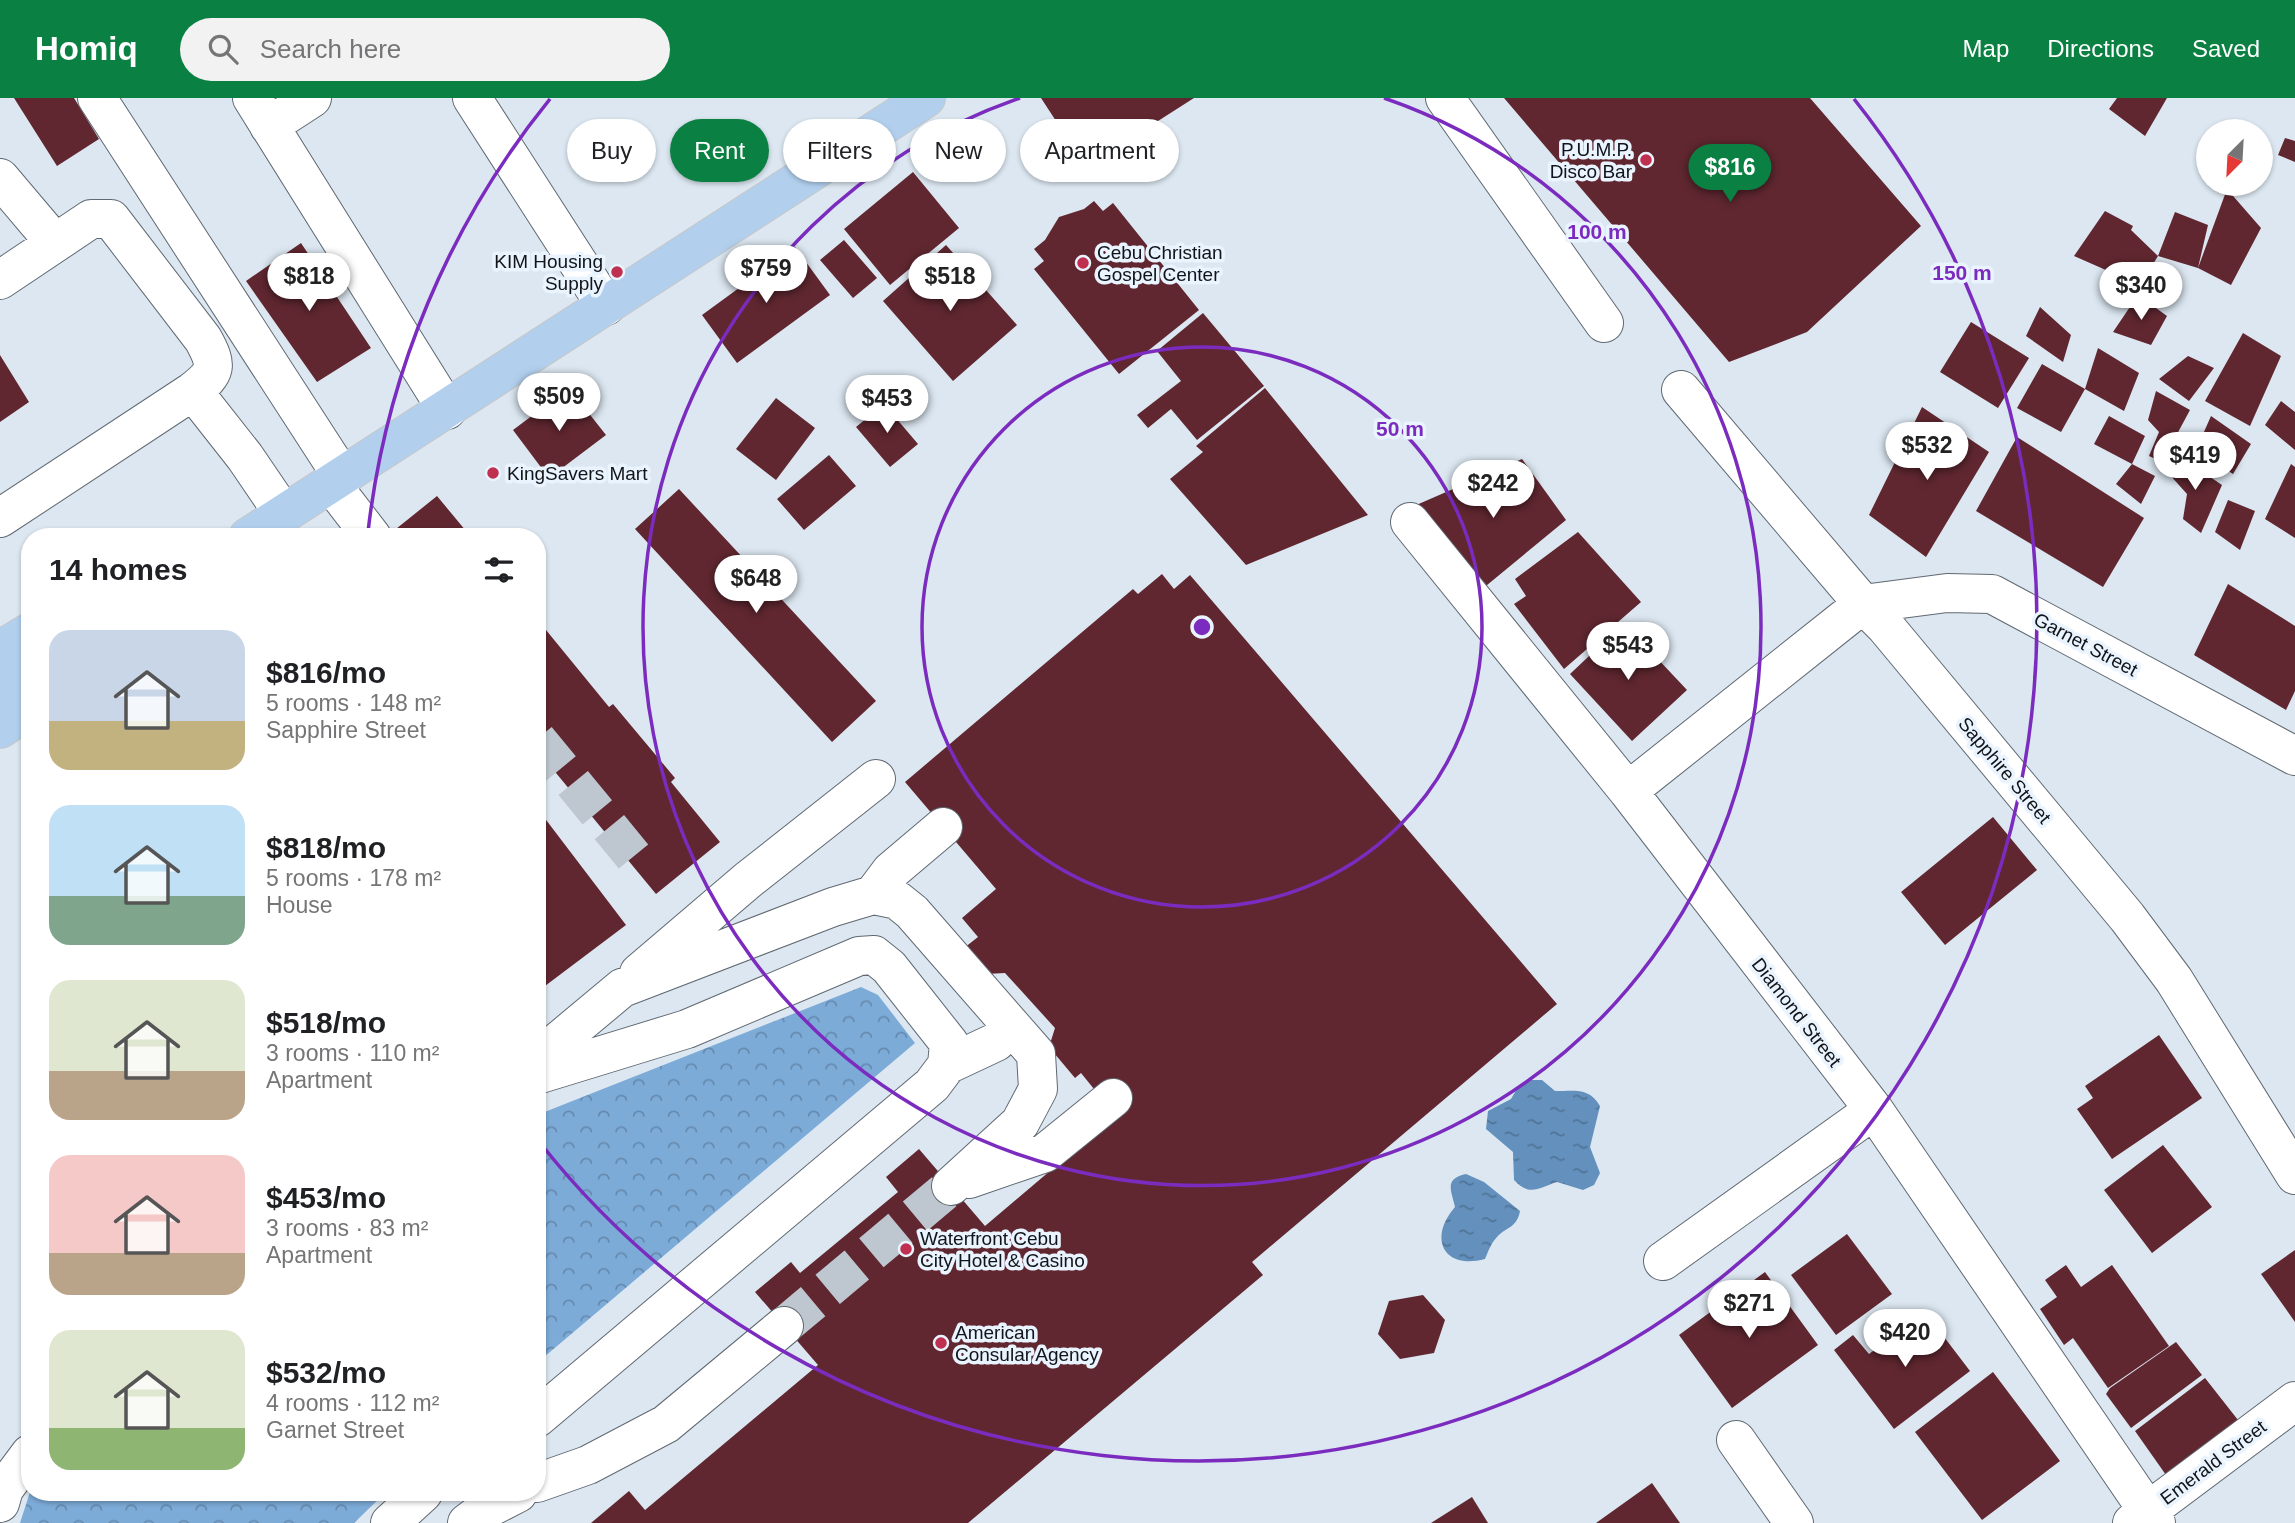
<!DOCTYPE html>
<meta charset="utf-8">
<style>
body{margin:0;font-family:Arial,sans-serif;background:#f2f2f2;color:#202124;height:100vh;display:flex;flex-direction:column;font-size:26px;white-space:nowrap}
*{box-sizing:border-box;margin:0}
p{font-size:23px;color:#757577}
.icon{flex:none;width:38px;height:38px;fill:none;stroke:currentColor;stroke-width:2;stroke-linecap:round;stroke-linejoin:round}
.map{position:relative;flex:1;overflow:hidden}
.side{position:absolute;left:21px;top:430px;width:525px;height:973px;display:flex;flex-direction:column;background:#fff;border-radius:28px;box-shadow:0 2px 5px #0004}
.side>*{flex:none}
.banner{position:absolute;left:567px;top:21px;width:665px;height:63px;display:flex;gap:14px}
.needle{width:46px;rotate:204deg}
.controls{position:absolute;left:2196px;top:21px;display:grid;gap:14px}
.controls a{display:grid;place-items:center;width:77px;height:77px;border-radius:50%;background:#fff;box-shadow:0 2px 5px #0004;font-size:35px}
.price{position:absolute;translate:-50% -60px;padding:0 16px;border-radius:24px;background:#fff;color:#222;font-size:23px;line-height:46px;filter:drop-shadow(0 2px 4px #0008)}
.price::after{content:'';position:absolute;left:50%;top:42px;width:21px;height:16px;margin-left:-10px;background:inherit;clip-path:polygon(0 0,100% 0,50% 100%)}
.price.current{background:#0b8043;color:#fff}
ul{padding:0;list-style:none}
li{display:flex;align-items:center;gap:21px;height:175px;padding:0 28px}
li span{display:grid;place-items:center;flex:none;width:196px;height:140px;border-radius:21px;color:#555}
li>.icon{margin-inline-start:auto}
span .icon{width:84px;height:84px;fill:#fffc;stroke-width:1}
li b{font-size:30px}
h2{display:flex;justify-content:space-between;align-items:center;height:84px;padding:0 28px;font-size:30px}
.chip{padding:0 24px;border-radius:32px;background:#fff;box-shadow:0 2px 5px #0004;font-size:24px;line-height:63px}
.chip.current{background:#0b8043;color:#fff}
header{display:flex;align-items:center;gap:42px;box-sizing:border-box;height:98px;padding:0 35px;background:#0b8043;color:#fff}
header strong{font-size:33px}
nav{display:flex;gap:38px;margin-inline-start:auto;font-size:24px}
.search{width:490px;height:63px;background:#f2f2f2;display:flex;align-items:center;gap:18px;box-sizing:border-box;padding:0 24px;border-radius:38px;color:#757577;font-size:26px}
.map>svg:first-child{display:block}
.forest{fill:url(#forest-crowns)}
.water{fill:url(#water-ripples)}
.building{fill:#602730}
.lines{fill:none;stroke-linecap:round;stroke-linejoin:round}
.minor-tunnel{stroke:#bec7d0;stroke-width:38;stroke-dasharray:38 19;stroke-linecap:butt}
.minor-casing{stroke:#606972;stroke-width:40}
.major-casing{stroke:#c6c7c8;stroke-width:40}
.minor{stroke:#fff;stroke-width:38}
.major{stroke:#b2d0ee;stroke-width:38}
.ring{fill:none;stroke:#7b2cbf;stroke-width:3.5}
.poi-dot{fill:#bf2f4f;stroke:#eaf4ff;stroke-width:2.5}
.labels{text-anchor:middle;stroke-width:7;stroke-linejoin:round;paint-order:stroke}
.poi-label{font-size:19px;fill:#111418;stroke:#eaf4ff;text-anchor:start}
.street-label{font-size:19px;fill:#111418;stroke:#eaf4ff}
.centre{fill:#7b2cbf;stroke:#eaf4ff;stroke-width:3.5}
.ring-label{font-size:21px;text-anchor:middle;font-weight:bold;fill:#7b2cbf;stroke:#eaf4ff;stroke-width:7;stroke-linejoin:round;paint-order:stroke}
</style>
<header>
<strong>Homiq</strong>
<div class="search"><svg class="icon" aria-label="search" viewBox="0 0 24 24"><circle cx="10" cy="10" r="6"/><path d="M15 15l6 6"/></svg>Search here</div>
<nav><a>Map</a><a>Directions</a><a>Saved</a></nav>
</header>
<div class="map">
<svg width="2295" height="1425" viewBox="0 0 2295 1425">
<defs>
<pattern id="forest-crowns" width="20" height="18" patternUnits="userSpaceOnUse" patternTransform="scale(1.75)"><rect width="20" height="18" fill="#7dabd8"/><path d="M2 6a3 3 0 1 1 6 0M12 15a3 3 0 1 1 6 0" fill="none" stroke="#658aae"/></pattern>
<pattern id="water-ripples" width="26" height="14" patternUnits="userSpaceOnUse" patternTransform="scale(1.75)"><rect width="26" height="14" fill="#6390bc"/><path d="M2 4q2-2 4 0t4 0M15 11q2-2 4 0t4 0" fill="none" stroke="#507498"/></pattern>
</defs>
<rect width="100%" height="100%" fill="#dce7f1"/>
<path class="forest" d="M861 889 878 897 915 945 537 1265V1017Z
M30 1394 62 1395V1398L66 1395H385L354 1425H20Z"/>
<path class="water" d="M1527 982H1542L1555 993C1575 993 1589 989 1600 1008L1590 1049 1600 1075 1594 1087 1583 1092 1557 1084C1538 1090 1530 1099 1514 1082L1513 1054 1486 1031 1488 1013 1511 1001 1518 989Z
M1466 1076 1484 1084 1520 1113C1517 1130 1506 1129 1497 1139 1491 1145 1488 1154 1485 1161 1443 1172 1428 1140 1455 1109 1451 1092 1444 1081 1466 1076Z"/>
<path class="building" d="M14 0H74L99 41 57 68Z
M1041 0H1194L1086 69Z
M1504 0H1810L1921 128 1807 234 1729 264Z
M2117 0H2167L2145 38 2109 11Z
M2285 40 2295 43V64L2278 57Z
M913 74 959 130 890 187 844 131Z
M2227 91 2261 130 2231 187 2198 170Z
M1094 103 1103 113 1113 105 1199 212 1119 276 1034 171 1044 163 1034 151 1045 142 1059 119 1084 111Z
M2105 113 2133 128 2131 132 2158 158 2140 187 2074 158Z
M2175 114 2208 127 2198 170 2158 158Z
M844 142 877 180 853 200 820 162Z
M301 145 371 250 317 284 246 183Z
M946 147 1017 227 953 283 883 203Z
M795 149 830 197 737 265 702 217Z
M2138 197 2167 218 2151 247 2113 234Z
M2040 209 2071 237 2063 264 2026 238Z
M1203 215 1264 288 1197 342 1171 311 1148 330 1137 317 1181 283 1157 253Z
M1971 224 2029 260 1998 310 1940 274Z
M2243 235 2281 258 2250 328 2205 303Z
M2098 250 2139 275 2124 313 2085 291Z
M0 257 29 304 0 324Z
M2188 258 2214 270 2189 303 2159 281Z
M2042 266 2085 291 2061 334 2017 310Z
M569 290 606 337 549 380 513 332Z
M1265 290 1368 417 1246 467 1170 381 1203 354 1196 348Z
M2156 293 2190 312 2162 364 2149 358 2159 334 2148 322Z
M776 300 815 330 776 382 736 351Z
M2281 303 2295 314V352L2265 327Z
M884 306 918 346 890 369 856 329Z
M1922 309 1989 354 1926 459 1869 417Z
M2109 318 2145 338 2132 366 2094 346Z
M2211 318 2251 346 2233 376 2196 352Z
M2017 339 2144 420 2103 489 1976 413Z
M2176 356 2222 387 2201 435 2183 421 2187 396 2169 376Z
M829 357 856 388 804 432 777 401Z
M1522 361 1566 422 1481 492 1414 408Z
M2132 366 2155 378 2141 406 2116 386Z
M2291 366 2295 369V440L2265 421Z
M679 391 876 603 832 644 635 431Z
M437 398 471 439H386Z
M2228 402 2255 413 2240 452 2215 434Z
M1578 434 1641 504 1564 571 1514 506 1526 498 1515 481Z
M1162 476 1174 491 1190 477 1557 906 1252 1164 1263 1177 968 1425H591L629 1393 645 1412 818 1267 755 1194 791 1164 800 1175 898 1094 886 1079 919 1051 985 1128 1123 1011 1094 991 1081 975 1075 980 1049 949 1055 930 1005 875 986 876 964 850 978 839 962 820 996 791 905 684 1133 491 1138 496Z
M2228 486 2295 528V593L2286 612 2194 557Z
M537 521 609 609 613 606 675 680 671 684 720 744 656 796 537 652Z
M1624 525 1687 592 1632 643 1570 576Z
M537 710 626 827 537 894Z
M1993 719 2037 772 1945 847 1901 794Z
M2159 937 2202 1000 2112 1061 2077 1011 2093 1000 2085 988Z
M2163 1047 2212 1109 2152 1155 2104 1092Z
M1847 1136 1892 1196 1836 1237 1791 1177Z
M2295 1152V1224L2261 1176Z
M2066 1167 2081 1189 2112 1167 2169 1248 2108 1290 2073 1240 2064 1247 2040 1211 2057 1199 2045 1182Z
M1765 1174 1818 1247 1732 1310 1679 1237Z
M1423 1197 1445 1222 1434 1255 1400 1261 1378 1236 1389 1203Z
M1925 1214 1970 1273 1894 1331 1834 1252 1853 1237 1869 1256Z
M2176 1244 2202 1277 2131 1330 2106 1296 2110 1290Z
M1993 1274 2060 1363 1982 1422 1915 1334Z
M2205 1280 2238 1322 2166 1377 2135 1333Z
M1652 1385 1680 1425H1596Z
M1472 1399 1488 1425H1431Z"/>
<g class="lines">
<path class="minor-tunnel" d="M537 641 643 770
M996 944 1046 921
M784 1228 951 1088"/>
<g class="minor-casing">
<path id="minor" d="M97 0 343 380
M252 0 447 312
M472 0 606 208
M1445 0 1604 225
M269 28 312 0
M0 80 55 145
M0 182 91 121H111L203 241C218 268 217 274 193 293L0 420
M1681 292 1863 506 1885 528 2127 819 2174 882 2295 1077
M193 293 245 359 283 415
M332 387 372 439
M1410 424 1628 693 1874 1012 2156 1425
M1863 506 1947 495 1992 496 2295 658
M1628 693 1863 506
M873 797 891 773 943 729
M639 875 748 782 876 681
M537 961 622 890 833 809 873 797 897 802 912 814 1036 956 1038 991 1020 1025 951 1088
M947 967 996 944
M537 977 687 931 859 858 874 857 889 869 949 945 947 967 932 987 537 1320
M969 1081 1045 1055 1113 1000
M1663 1163 1874 1012
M1736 1342 1794 1425
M537 1385 588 1367 666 1326 784 1228
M0 1405 4 1391 30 1356
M390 1425 423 1395
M467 1425 483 1413 518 1395
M2132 1425 2295 1303"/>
</g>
<g class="major-casing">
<path id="major" d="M248 439 926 0
M0 552 30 534
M0 590 30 571
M0 631 30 611"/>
</g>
<use href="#minor" class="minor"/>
<use href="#major" class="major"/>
</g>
<g class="ring">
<circle cx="1202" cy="529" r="280"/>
<path d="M1384 0A559 559 0 1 1 1020 0"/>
<path d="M368 434A839 839 0 0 1 550 1M1854 1A839 839 0 1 1 541 1046"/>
</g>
<g class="poi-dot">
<circle cx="1646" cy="62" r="7"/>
<circle cx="1083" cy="165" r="7"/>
<circle cx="617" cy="174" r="7"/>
<circle cx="493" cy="375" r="7"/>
<circle cx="906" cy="1151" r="7"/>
<circle cx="941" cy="1245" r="7"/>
</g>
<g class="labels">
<g class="poi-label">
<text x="1632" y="58" text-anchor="end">P.U.M.P.<tspan x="1632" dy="22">Disco Bar</tspan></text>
<text x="1097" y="161">Cebu Christian<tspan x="1097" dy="22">Gospel Center</tspan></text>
<text x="603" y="170" text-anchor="end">KIM Housing<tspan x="603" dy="22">Supply</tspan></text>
<text x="507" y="382">KingSavers Mart</text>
<text x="920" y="1147">Waterfront Cebu<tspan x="920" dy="22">City Hotel &amp; Casino</tspan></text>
<text x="955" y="1241">American<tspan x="955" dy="22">Consular Agency</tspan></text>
</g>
<g class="street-label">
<text transform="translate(2086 546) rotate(28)" y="7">Garnet Street</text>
<text transform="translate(2005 672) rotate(50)" y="7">Sapphire Street</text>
<text transform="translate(1797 914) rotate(52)" y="7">Diamond Street</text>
<text transform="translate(2213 1364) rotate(-37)" y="7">Emerald Street</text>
</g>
</g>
<circle cx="1202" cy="529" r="10" class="centre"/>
<g class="ring-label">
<text x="1597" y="141">100 m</text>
<text x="1962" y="182">150 m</text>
<text x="1400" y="338">50 m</text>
</g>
</svg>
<div class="controls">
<a><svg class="needle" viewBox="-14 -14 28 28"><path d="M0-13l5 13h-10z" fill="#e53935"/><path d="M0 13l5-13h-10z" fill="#757577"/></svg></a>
</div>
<b class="price current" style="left:1730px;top:106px">$816</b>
<b class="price" style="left:766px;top:207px">$759</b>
<b class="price" style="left:309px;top:215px">$818</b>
<b class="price" style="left:950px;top:215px">$518</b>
<b class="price" style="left:2141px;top:224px">$340</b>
<b class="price" style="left:559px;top:335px">$509</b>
<b class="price" style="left:887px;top:337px">$453</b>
<b class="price" style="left:1927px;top:384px">$532</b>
<b class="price" style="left:2195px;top:394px">$419</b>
<b class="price" style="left:1493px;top:422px">$242</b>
<b class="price" style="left:756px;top:517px">$648</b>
<b class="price" style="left:1628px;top:584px">$543</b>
<b class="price" style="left:1749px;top:1242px">$271</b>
<b class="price" style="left:1905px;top:1271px">$420</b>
<div class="banner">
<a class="chip">Buy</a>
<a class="chip current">Rent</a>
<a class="chip">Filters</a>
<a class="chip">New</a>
<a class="chip">Apartment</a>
</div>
<section class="side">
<h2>14 homes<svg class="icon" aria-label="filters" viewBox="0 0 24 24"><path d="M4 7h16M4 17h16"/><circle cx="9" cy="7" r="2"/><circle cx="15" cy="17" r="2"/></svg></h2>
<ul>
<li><span style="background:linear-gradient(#c9d6e8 65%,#c2b280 0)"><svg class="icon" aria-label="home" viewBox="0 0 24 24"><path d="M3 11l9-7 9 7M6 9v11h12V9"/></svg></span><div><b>$816/mo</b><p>5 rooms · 148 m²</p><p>Sapphire Street</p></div></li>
<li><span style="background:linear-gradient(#bfe0f5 65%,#7fa58c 0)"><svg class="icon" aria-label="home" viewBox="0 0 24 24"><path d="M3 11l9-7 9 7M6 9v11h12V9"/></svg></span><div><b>$818/mo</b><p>5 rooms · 178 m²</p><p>House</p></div></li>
<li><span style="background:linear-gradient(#dfe7d0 65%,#b9a48a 0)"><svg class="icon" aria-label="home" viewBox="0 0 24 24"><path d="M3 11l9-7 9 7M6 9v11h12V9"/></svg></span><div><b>$518/mo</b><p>3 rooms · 110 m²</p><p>Apartment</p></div></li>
<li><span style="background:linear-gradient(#f6c9c9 70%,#b9a48a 0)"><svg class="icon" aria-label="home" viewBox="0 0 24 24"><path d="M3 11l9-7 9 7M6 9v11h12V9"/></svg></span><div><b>$453/mo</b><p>3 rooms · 83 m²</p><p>Apartment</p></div></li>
<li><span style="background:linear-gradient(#dfe7d0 70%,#8fb573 0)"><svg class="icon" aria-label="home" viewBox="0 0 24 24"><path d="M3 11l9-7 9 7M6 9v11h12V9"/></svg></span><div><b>$532/mo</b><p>4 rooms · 112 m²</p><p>Garnet Street</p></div></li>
</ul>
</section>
</div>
